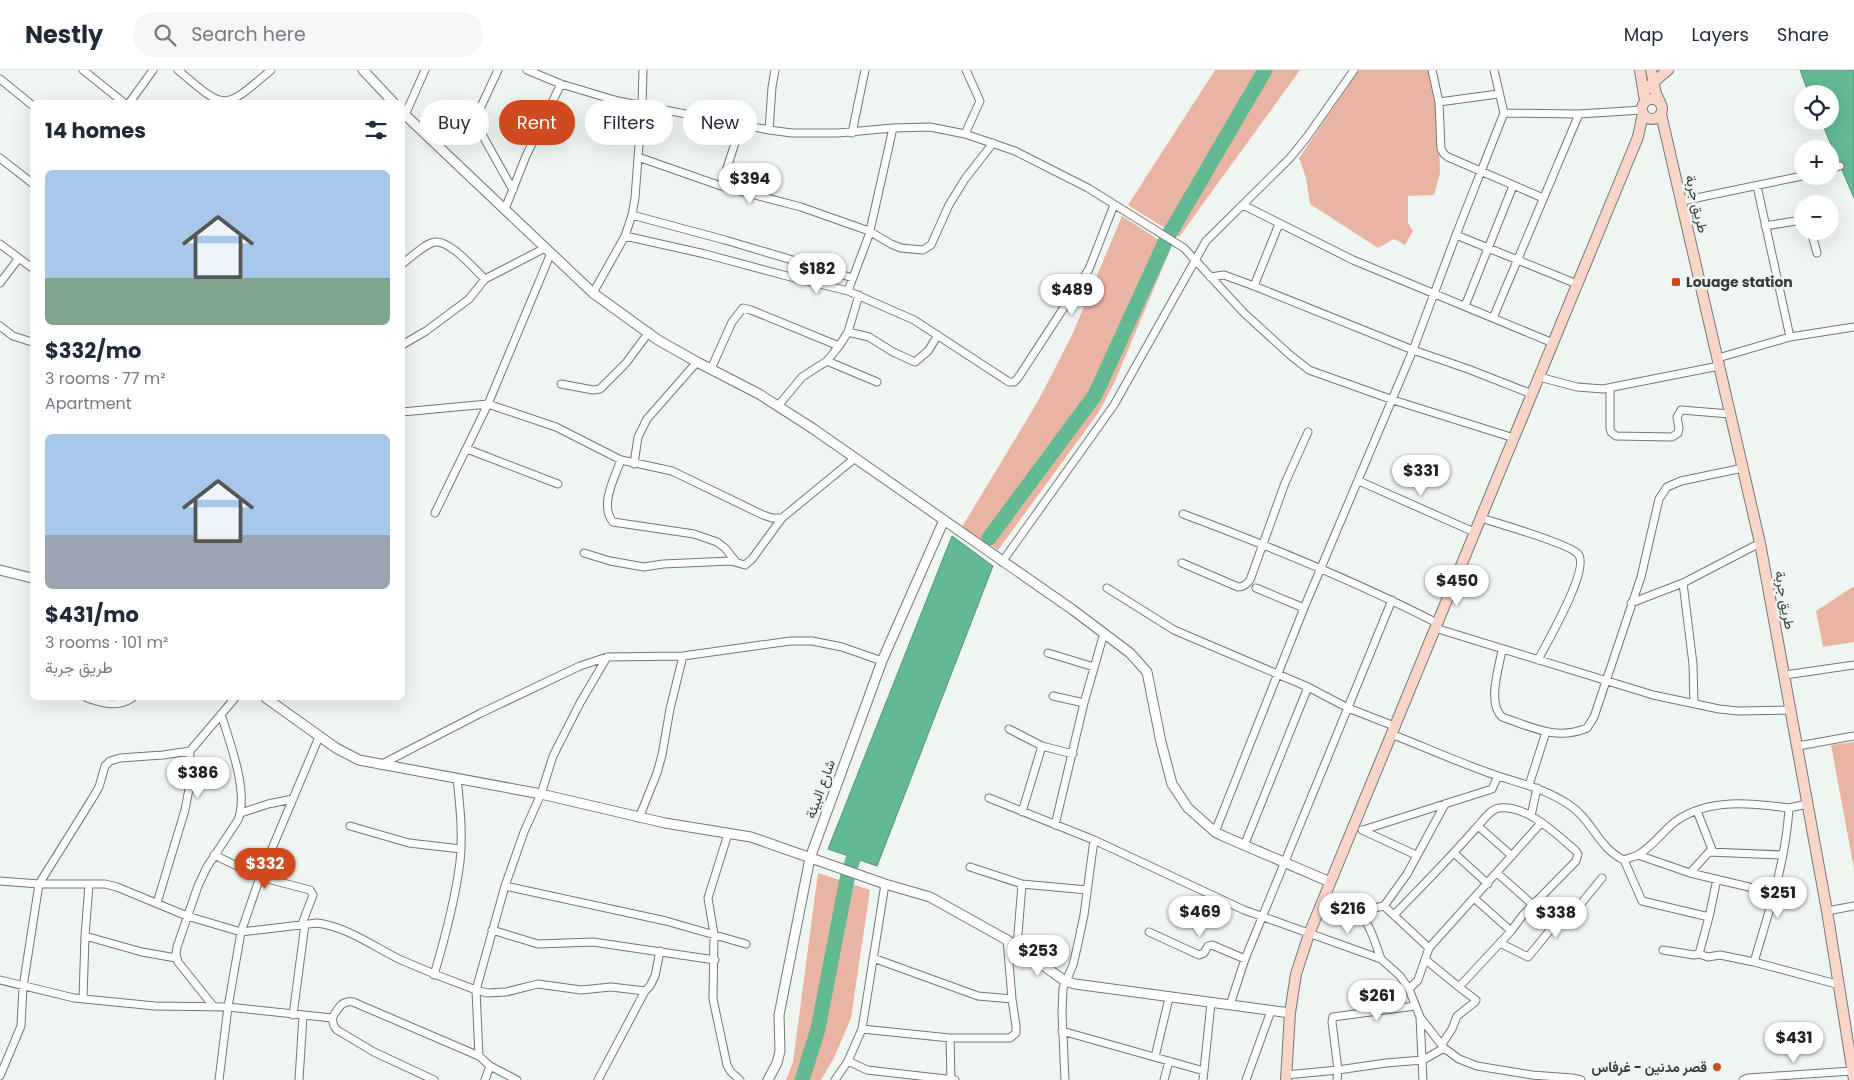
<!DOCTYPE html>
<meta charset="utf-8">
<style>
body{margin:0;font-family:Poppins,Vazirmatn,sans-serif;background:#f6f6f7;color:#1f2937;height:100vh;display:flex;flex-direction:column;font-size:19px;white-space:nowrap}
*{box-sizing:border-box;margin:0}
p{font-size:16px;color:#747a83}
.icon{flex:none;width:28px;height:28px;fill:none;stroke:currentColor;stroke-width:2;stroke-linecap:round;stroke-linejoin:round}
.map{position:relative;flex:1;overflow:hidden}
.panel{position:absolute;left:30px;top:30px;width:375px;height:600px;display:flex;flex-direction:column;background:#fff;border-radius:8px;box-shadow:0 5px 20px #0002}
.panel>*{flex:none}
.guide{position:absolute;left:420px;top:30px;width:475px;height:45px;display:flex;gap:10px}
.controls{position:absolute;left:1794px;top:15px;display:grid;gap:10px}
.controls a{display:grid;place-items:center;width:45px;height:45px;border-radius:50%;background:#fff;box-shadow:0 5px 20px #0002;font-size:25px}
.price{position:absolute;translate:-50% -42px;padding:0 11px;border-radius:18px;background:#fff;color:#222;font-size:16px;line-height:32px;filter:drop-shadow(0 1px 2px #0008)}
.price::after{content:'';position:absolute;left:50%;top:30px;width:15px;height:11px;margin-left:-8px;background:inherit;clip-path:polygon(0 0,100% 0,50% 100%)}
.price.on{background:#d1491e;color:#fff}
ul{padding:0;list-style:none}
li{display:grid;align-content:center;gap:10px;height:265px;padding:0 15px}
li span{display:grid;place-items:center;height:155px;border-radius:8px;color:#555}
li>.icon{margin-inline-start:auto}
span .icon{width:90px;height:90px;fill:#fffc;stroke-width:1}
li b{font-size:21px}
h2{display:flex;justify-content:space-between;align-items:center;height:60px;padding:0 15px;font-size:21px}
.chip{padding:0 18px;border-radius:22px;background:#fff;box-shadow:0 5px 20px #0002;font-size:18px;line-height:45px}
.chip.on{background:#d1491e;color:#fff}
header{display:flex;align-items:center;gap:30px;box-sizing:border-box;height:70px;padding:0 25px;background:#fff;border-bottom:1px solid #e0e1e3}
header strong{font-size:24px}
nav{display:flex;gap:28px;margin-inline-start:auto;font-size:18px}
.search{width:350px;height:45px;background:#f6f6f7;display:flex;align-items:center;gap:12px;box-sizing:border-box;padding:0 18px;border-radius:28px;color:#747a83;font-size:19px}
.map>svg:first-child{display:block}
.green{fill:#eab4a4}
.water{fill:#62ba93;stroke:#569478}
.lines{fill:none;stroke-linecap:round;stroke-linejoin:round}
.river{stroke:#62ba93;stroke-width:15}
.minor-casing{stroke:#727874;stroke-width:9}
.tertiary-casing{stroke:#727874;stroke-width:11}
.secondary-casing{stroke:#727874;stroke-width:12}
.minor{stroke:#fff;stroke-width:7}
.tertiary{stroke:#fff;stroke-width:9}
.secondary{stroke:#f9d4c8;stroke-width:10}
.poi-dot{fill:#d1491e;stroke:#eff6f2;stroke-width:2}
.labels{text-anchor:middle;stroke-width:5;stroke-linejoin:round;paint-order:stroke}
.street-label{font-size:14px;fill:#393b3a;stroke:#eff6f2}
.poi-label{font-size:14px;font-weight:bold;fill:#393b3a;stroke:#eff6f2;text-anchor:start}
</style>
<header>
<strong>Nestly</strong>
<div class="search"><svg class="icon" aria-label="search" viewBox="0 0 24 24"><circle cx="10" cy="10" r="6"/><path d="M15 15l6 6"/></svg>Search here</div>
<nav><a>Map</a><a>Layers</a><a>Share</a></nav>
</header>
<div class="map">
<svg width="1854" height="1010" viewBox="0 0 1854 1010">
<rect width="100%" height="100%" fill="#eff6f2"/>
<path class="green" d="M1215 0H1300L1179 167 1128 135Z
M1359 0H1428L1430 2 1437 39 1439 72 1440 103 1434 125 1408 126V153L1413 161 1405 175 1394 169 1378 178 1310 134 1306 108 1299 88Z
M1122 146 1171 178 1115 311 1099 342 998 480 962 457 1038 331 1072 265Z
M1854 516V572L1823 577 1816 541Z
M1854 672V799L1831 675Z
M818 803 870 820 851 948 834 988 821 1010H786L793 992Z"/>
<path class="water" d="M1800 0H1854V128L1821 51H1830V24H1809Z
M952 466 993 496 877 796 828 779Z"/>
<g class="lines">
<path class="river" d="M989 468 1095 325 1167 168 1265 0
M802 1010 818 959 848 804 860 769"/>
<g class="minor-casing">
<path id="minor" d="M83 0 123 32
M178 0C226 41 223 41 271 0
M498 0 478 43 476 50 479 59 513 120
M527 0 561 14 618 31 769 60 792 63H838L893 58 930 57 965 64 1015 81 1088 118 1184 178 1244 243 1290 285 1309 300 1393 330 1514 368
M1432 0 1439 32 1441 79 1444 84 1448 87 1543 128
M0 9 32 35
M130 32 153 0
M1439 32 1498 24
M1504 43 1579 44 1642 40
M405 45 425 0
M769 60 772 17 775 0
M852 63 865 0
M965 64 980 31 966 0
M638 87 721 116 801 137 869 161 891 174 901 178 923 180 931 175 949 135 965 109 993 73
M0 88 32 113
M1830 99 1840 96
M721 116 741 55
M1757 116 1790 267
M1682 131 1802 106
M1243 135 1353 190 1553 273
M505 139 526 86 561 14
M632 145 725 170 853 208
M1765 156 1802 150
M1811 161 1817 183
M1456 165 1577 214
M625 166 705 184 787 206 848 221 914 250 1009 312H1014L1018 308 1089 199 1114 135
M0 174 32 198
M402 194C412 187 424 174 435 172 450 170 474 199 485 209
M1210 207 1224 205 1254 216 1413 280 1468 299 1532 324
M0 213 19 188
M1254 216 1279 154
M848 221 869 165 893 58
M593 223 625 166 632 145 635 128 642 35 643 0
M1465 236 1513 116
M1493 248 1579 44
M0 256 13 266 32 272
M848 262 869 267 893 282 915 292 928 281 938 265
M402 275 426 261 469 229 485 209 545 178
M1718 288 1790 267 1854 257
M827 291 877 312
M711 299 732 252 743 238 751 240 839 276
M1539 307 1577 317 1603 319 1719 296
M561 314 593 320 600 319 626 293 649 262
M1610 318V358L1611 362 1616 366 1672 367 1678 363 1679 358 1677 347 1681 340 1730 344
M778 336 802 307 827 291 839 276 848 262 859 225
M402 342 488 334 556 357 621 390 672 401 763 445 772 448H782L855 388
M467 379 558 414
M621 390C615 407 599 435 613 452L694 464 717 472 725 478 736 492
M634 394 638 367 647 349 697 292
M1359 411 1474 462
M435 443 488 334 551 183
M1183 444C1269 476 1355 511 1437 553
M1481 448C1497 453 1570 474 1578 484 1591 498 1546 574 1538 590
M584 483 610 491 644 497 663 494 731 491 745 495 752 489 782 448
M1002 492 1114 335 1206 171 1290 88 1307 67 1354 0
M1182 493 1238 517C1244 517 1247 514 1250 510L1285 413 1308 362
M1683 513 1693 594 1694 633
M1107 518 1174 560 1308 617 1348 638 1394 656
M1256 518 1304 538
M1631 533 1683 513 1760 473
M1435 558 1653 625 1719 639 1738 641 1791 640
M1502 580C1499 598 1487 633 1502 647 1532 657 1556 671 1587 658L1594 647 1641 507 1659 429 1667 417 1681 411 1743 398
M1048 583 1094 597
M607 587 580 633 553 686 541 724 524 762 505 816 476 920 487 923 506 922 538 914 581 920 611 917 645 921
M1785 605 1854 595
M1053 626 1084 633
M87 628C103 633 117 638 132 628
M1009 659 1042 676 1073 684
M1391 664C1427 678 1462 694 1498 706 1523 714 1545 719 1568 734 1592 749 1598 778 1624 790 1628 788 1634 787 1638 785 1653 776 1663 761 1676 751 1709 728 1751 733 1789 738
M1798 676 1854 666
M380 695 481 643 580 596 607 587 683 586 790 571H812L842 577 882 591
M1529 715 1546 662
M989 728 1094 770 1244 840 1381 889 1400 906 1409 919 1420 947 1444 978 1459 989 1477 996 1532 1005 1572 1008 1581 1010
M1807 734 1789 738C1786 791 1769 841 1754 892L1840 915
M1697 741 1713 782
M1022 742 1042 676
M241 743 268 734 293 729
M1531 746 1537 718
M639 748 657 703 662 685 670 639 683 586
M1055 755 1084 633 1104 563
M350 756 409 773 461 779
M1478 756 1512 786
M1362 760 1416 785
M1363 760 1492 719 1498 706
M1215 762 1304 538 1413 280 1456 165 1504 43 1494 0
M728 764 708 828 714 864 713 929 727 995 731 1002 740 1010
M1244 776 1308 617
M1454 783 1488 814
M214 785 260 807 310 820 313 825 302 854
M1638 785 1690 803 1774 823
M1624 790 1642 831 1709 847 1717 809
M970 797 1022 814 1087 820
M1497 803 1533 835
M1690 803 1709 782 1783 785
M0 811 39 814H105L117 817 187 846 241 862 317 853C348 857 374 877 401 890 426 901 451 911 476 920L479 986
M505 816 666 851 746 874
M1324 827C1365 837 1368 852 1381 889
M1474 828 1511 861
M157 833 185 740 189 719 190 681 235 628
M1384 836 1429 878 1418 910 1409 919
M1358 841 1384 836 1407 804 1445 734
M1827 841 1854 836
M1394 845C1422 816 1450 788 1476 758 1482 752 1490 739 1499 738 1526 734 1556 764 1575 780L1578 784 1576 791 1523 845 1511 861 1459 917 1426 890
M1709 847 1699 884 1708 887 1720 885 1754 892
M492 860 538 874 593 872 715 890
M1149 862 1199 885 1204 883 1208 876 1212 875 1245 889
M85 866 142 882 176 888
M1500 873 1528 887 1551 859 1566 852 1602 808
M1017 877 1022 814
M1429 878 1541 753
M1663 880 1694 885 1699 884
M873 888 978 926 1012 929
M434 905C445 868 455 831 460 792 463 764 460 736 457 708
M0 910 74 928 155 936 228 937 332 948
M83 929 85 866 89 814
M1230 935 1245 889 1392 530
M214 937 178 892 176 884 177 877 198 816 207 797 238 750C249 722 230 673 221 644
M293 945 305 854
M1420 947 1423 1010
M862 959 950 968H1010L1016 963V956L1012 929 1007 870
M1062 961 1204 1001
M950 968 951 1010
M1442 974 1452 959 1457 946 1475 932 1476 930 1459 917
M1155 987 1169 928
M848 991 867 1000 955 1010
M1286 1005 1338 1000 1386 993 1423 990 1444 978
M0 1006 21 956 23 917 39 814 92 729 99 717 105 696 110 691 120 688 163 685 190 681
M219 1010 228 937 241 862 260 807 319 667
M299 1010 303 946
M434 1010 374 982 337 960 334 956 332 948C338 939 341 930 353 932L479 986 490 996 517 1010
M485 1010 490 996
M598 1010 645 921 650 916 655 906 660 881
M835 1010 848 991 862 959 885 814
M1065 1010 1062 943 1063 918 1073 895 1077 878 1084 845 1094 770
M1164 1010 1169 991
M1203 1010 1211 933
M1246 1010 1271 941
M1337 1010 1338 1000 1332 952 1333 947 1415 936
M1743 1010 1748 1008 1852 1001"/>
</g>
<g class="tertiary-casing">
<path id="tertiary" d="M363 0 393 32
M402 42 593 223 658 270 697 292 759 324 812 358 1073 540 1130 583 1147 602 1161 672 1172 714 1188 738 1215 762 1223 766 1330 812
M0 500 32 508
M266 628 336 678 359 690 541 724 665 753 751 767 885 814 930 827 1007 870 1065 911 1075 914 1290 943
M768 1010 777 993 780 981 779 945 810 788 882 591 944 450"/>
</g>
<g class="secondary-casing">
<path id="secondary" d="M1640 0 1644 26
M1651 0 1656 24 1660 32
M1644 23 1648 17 1668 0
M1642 39a10 10 0 1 1 20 0a10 10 0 1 1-20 0Z
M1661 44 1760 473 1827 841 1854 1010
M1286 1010 1290 943 1296 904 1309 864 1638 67 1643 43"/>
</g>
<use href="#minor" class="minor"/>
<use href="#tertiary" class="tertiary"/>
<use href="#secondary" class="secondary"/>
</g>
<g class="poi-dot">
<rect x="1671" y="207" width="10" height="10" rx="2.5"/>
<circle cx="1717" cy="997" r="5"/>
</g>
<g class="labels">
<g class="street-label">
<text transform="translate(1697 134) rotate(77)" y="5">طريق جربة</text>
<text transform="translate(1785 530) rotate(80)" y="5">طريق جربة</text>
<text transform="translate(820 719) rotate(-70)" y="5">شارع البيئة</text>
</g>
<g class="poi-label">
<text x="1686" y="217">Louage station</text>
<text x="1707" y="1002" text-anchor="end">قصر مدنين - غرفاس</text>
</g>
</g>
</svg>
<div class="controls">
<a><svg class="icon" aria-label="locate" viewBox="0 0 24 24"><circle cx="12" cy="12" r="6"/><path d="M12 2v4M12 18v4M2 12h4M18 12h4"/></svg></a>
<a>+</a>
<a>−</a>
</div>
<b class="price" style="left:750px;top:135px">$394</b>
<b class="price" style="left:817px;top:225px">$182</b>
<b class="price" style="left:1072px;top:246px">$489</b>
<b class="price" style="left:1421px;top:427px">$331</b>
<b class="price" style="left:1457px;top:537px">$450</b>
<b class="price" style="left:198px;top:729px">$386</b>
<b class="price on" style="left:265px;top:820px">$332</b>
<b class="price" style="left:1778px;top:849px">$251</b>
<b class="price" style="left:1348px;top:865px">$216</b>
<b class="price" style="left:1200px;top:868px">$469</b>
<b class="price" style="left:1556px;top:869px">$338</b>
<b class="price" style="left:1038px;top:907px">$253</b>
<b class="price" style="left:1377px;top:952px">$261</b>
<b class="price" style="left:1794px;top:994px">$431</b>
<div class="guide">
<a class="chip">Buy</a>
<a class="chip on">Rent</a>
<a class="chip">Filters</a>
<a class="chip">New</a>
</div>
<section class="panel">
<h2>14 homes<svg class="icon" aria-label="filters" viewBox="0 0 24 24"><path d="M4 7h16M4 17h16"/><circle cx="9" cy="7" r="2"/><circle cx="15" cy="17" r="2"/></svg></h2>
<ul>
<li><span style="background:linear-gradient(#a9c7e8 70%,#7fa58c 0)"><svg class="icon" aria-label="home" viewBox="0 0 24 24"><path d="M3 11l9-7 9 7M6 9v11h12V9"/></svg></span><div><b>$332/mo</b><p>3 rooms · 77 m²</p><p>Apartment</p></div></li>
<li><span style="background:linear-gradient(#a9c7e8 65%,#9aa5b1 0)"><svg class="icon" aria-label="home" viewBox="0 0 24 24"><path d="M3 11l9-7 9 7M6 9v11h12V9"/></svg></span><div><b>$431/mo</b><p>3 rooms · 101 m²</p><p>طريق جربة</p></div></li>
</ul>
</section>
</div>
